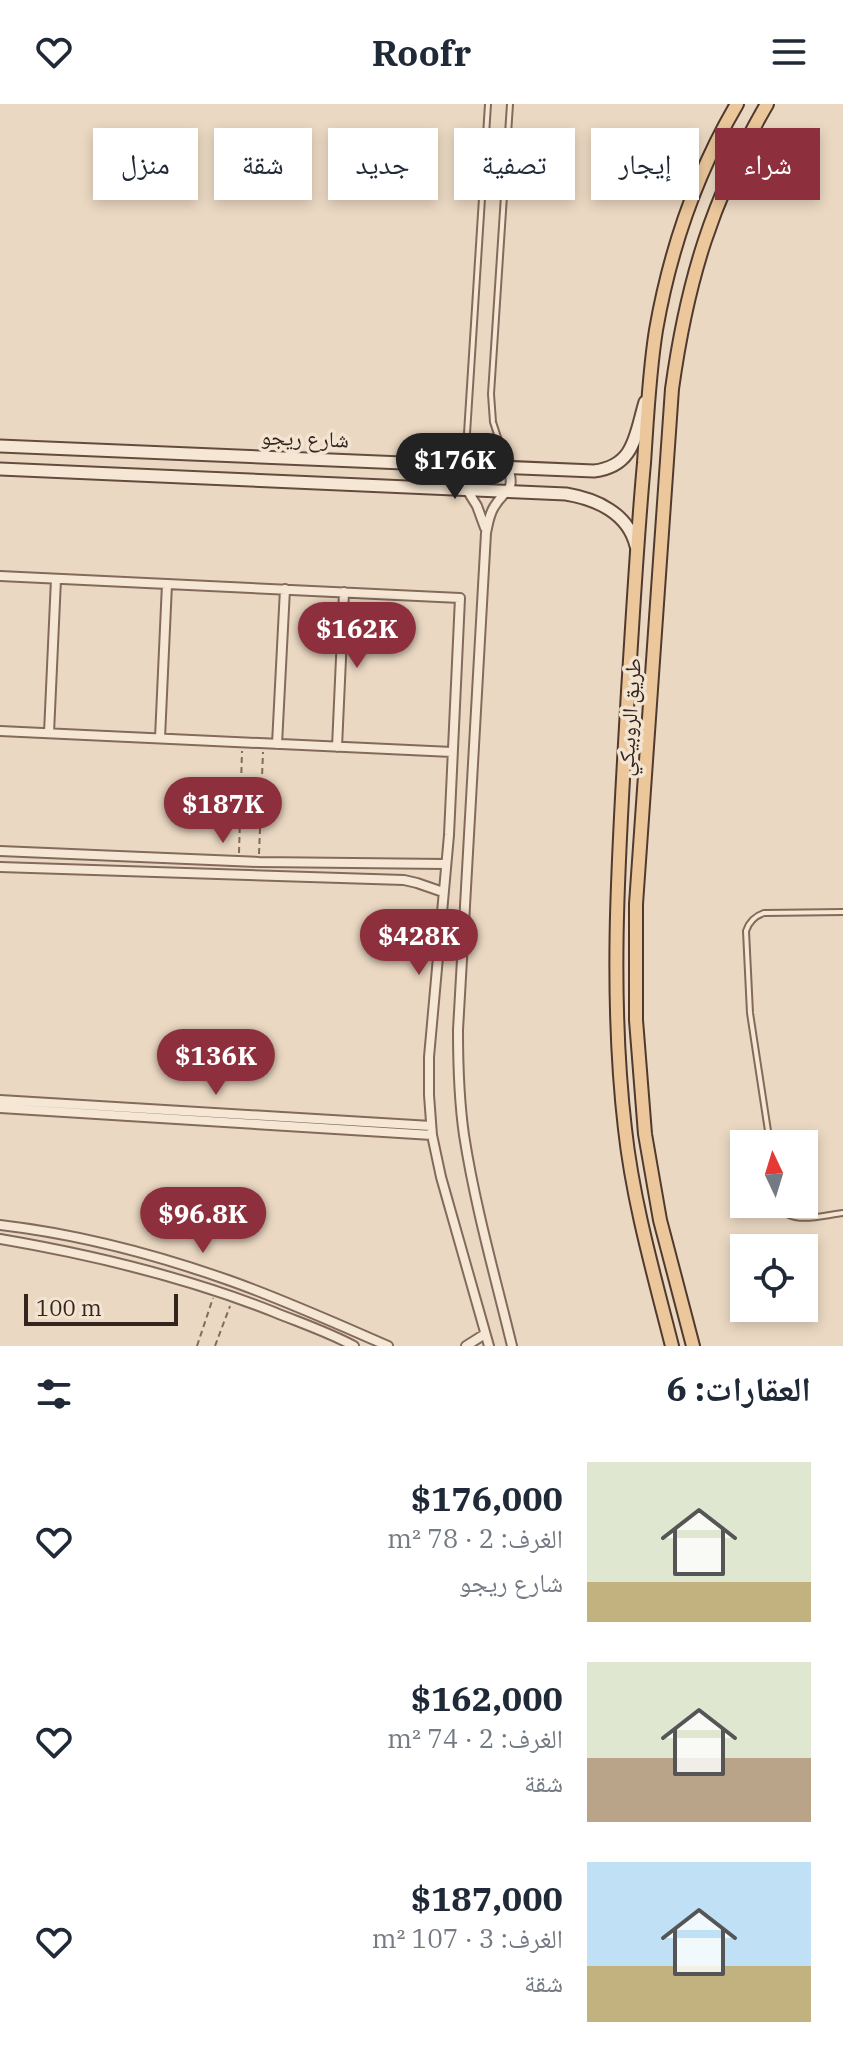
<!DOCTYPE html>
<html lang="ar">
<meta charset="utf-8">
<style>
body{margin:0;font-family:"IBM Plex Serif","Noto Naskh Arabic",serif;background:#f2f2f3;color:#1f2937;direction:rtl;height:100vh;display:flex;flex-direction:column;font-size:30px;white-space:nowrap}
*{box-sizing:border-box;margin:0}
p{font-size:26px;color:#747a83}
.icon{flex:none;width:44px;height:44px;fill:none;stroke:currentColor;stroke-width:2;stroke-linecap:round;stroke-linejoin:round}
.map{position:relative;height:1242px;overflow:hidden;direction:ltr}
.details{display:flex;flex-direction:column;background:#fff;flex:1}
.details>*{flex:none}
.top-card{position:absolute;left:24px;top:24px;width:796px;height:72px;direction:rtl;display:flex;gap:16px}
.needle{width:52px;rotate:356deg}
.tools{position:absolute;left:730px;top:1026px;display:grid;gap:16px}
.tools a{display:grid;place-items:center;width:88px;height:88px;border-radius:0px;background:#fff;box-shadow:0 4px 12px #0003;font-size:40px}
.scale{position:absolute;left:24px;bottom:20px;width:154px;box-sizing:border-box;padding-left:8px;border:4px solid #33251e;border-top:0;font-size:22px;line-height:28px;white-space:nowrap;color:#33251e;-webkit-text-stroke:6px #f2e4d1;paint-order:stroke}
.price{position:absolute;translate:-50% -68px;padding:0 18px;border-radius:28px;background:#8d2f3d;color:#fff;font-size:26px;line-height:52px;filter:drop-shadow(0 2px 4px #0008)}
.price::after{content:'';position:absolute;left:50%;top:48px;width:24px;height:18px;margin-left:-12px;background:inherit;clip-path:polygon(0 0,100% 0,50% 100%)}
.price.selected{background:#222;color:#fff}
ul{padding:0;list-style:none}
li{display:flex;align-items:center;gap:24px;height:200px;padding:0 32px}
li span{display:grid;place-items:center;flex:none;width:224px;height:160px;border-radius:0px;color:#555}
li>.icon{margin-inline-start:auto}
span .icon{width:96px;height:96px;fill:#fffc;stroke-width:1}
li b{font-size:34px}
h2{display:flex;justify-content:space-between;align-items:center;height:96px;padding:0 32px;font-size:34px}
.tag{padding:0 28px;border-radius:0px;background:#fff;box-shadow:0 4px 12px #0003;font-size:28px;line-height:72px}
.tag.selected{background:#8d2f3d;color:#fff}
header{display:flex;justify-content:space-between;align-items:center;height:104px;padding:0 32px;background:#fff;font-size:36px;font-weight:700}
.map>svg:first-child{display:block}
.lines{fill:none;stroke-linecap:round;stroke-linejoin:round}
.lane-casing{stroke:#836a5a;stroke-width:8}
.street-casing{stroke:#836a5a;stroke-width:12}
.secondary-casing{stroke:#644b3e;stroke-width:15}
.primary-casing{stroke:#50392e;stroke-width:16}
.path{stroke:#836a5a;stroke-width:2;stroke-dasharray:6 4;stroke-linecap:butt}
.lane{stroke:#f6e7d4;stroke-width:4}
.street{stroke:#f6e7d4;stroke-width:8}
.secondary{stroke:#f6e7d4;stroke-width:11}
.primary{stroke:#ebc79b;stroke-width:12}
.labels{text-anchor:middle;stroke-width:7;stroke-linejoin:round;paint-order:stroke}
.street-label{font-size:22px;fill:#33251e;stroke:#f2e4d1}
</style>
<header><svg class="icon" aria-label="menu" viewBox="0 0 24 24"><path d="M4 6h16M4 12h16M4 18h16"/></svg>Roofr<svg class="icon" aria-label="heart" viewBox="0 0 24 24"><path d="M12 20l-8-8c-3-5 5-10 8-4 3-6 11-1 8 4z"/></svg></header>
<div class="map">
<svg width="843" height="1242" viewBox="0 0 843 1242">
<rect width="100%" height="100%" fill="#ead8c2"/>
<g class="lines">
<g class="lane-casing">
<path id="lane" d="M465 361 488 0
M507 361 493 318 491 290 510 0
M770 1040 750 909 746 827C749 818 755 812 764 809L843 808
M778 1100C788 1123 823 1111 843 1109"/>
</g>
<g class="street-casing">
<path id="street" d="M465 361 464 381 477 402 485 424
M508 363C516 389 505 384 494 403 489 411 488 420 486 429L458 926C458 961 459 996 464 1031 475 1102 495 1172 512 1242
M0 472 460 494 449 731 429 953V991L432 1031 441 1073 489 1242
M0 627 452 648
M49 629 56 475
M160 634 167 480
M277 640 285 485
M337 643 344 488
M0 747 259 758 446 760
M0 763 404 776 417 779 443 788
M0 996 431 1022
M0 1004 432 1031
M0 1121C77 1130 154 1150 228 1176 282 1195 335 1219 388 1242
M0 1135C94 1151 186 1173 274 1208 301 1219 328 1228 354 1242
M466 1242 485 1230"/>
</g>
<g class="secondary-casing">
<path id="secondary" d="M0 342 594 367C635 362 635 331 645 298
M0 365 566 390C596 395 628 409 636 442"/>
</g>
<g class="primary-casing">
<path id="primary" d="M672 1242C654 1171 633 1098 625 1025 608 879 620 733 628 587 633 511 637 435 644 359 647 315 649 270 656 226 670 146 696 70 737 0
M693 1242 660 1116 645 1030 636 916V800L672 285C687 177 712 95 767 0"/>
</g>
<path class="path" d="M239 749 242 647
M259 750 263 648
M197 1242 213 1194
M215 1242 230 1202"/>
<use href="#lane" class="lane"/>
<use href="#street" class="street"/>
<use href="#secondary" class="secondary"/>
<use href="#primary" class="primary"/>
</g>
<g class="labels">
<g class="street-label">
<text transform="translate(305 334) rotate(2)" y="8">شارع ريجو</text>
<text transform="translate(629 613) rotate(-86)" y="8">طريق الروبيكي</text>
</g>
</g>
</svg>
<div class="tools">
<a><svg class="needle" viewBox="-14 -14 28 28"><path d="M0-13l5 13h-10z" fill="#e53935"/><path d="M0 13l5-13h-10z" fill="#747a83"/></svg></a>
<a><svg class="icon" aria-label="locate" viewBox="0 0 24 24"><circle cx="12" cy="12" r="6"/><path d="M12 2v4M12 18v4M2 12h4M18 12h4"/></svg></a>
</div>
<div class="scale">100 m</div>
<b class="price selected" style="left:455px;top:397px">$176K</b>
<b class="price" style="left:357px;top:566px">$162K</b>
<b class="price" style="left:223px;top:741px">$187K</b>
<b class="price" style="left:419px;top:873px">$428K</b>
<b class="price" style="left:216px;top:993px">$136K</b>
<b class="price" style="left:203px;top:1151px">$96.8K</b>
<div class="top-card">
<a class="tag selected">شراء</a>
<a class="tag">إيجار</a>
<a class="tag">تصفية</a>
<a class="tag">جديد</a>
<a class="tag">شقة</a>
<a class="tag">منزل</a>
</div>
</div>
<section class="details">
<h2>العقارات: 6<svg class="icon" aria-label="filters" viewBox="0 0 24 24"><path d="M4 7h16M4 17h16"/><circle cx="9" cy="7" r="2"/><circle cx="15" cy="17" r="2"/></svg></h2>
<ul>
<li><span style="background:linear-gradient(#dfe7d0 75%,#c2b280 0)"><svg class="icon" aria-label="home" viewBox="0 0 24 24"><path d="M3 11l9-7 9 7M6 9v11h12V9"/></svg></span><div><b>$176,000</b><p>الغرف: 2 · 78 m²</p><p>شارع ريجو</p></div><svg class="icon" aria-label="heart" viewBox="0 0 24 24"><path d="M12 20l-8-8c-3-5 5-10 8-4 3-6 11-1 8 4z"/></svg></li>
<li><span style="background:linear-gradient(#dfe7d0 60%,#b9a48a 0)"><svg class="icon" aria-label="home" viewBox="0 0 24 24"><path d="M3 11l9-7 9 7M6 9v11h12V9"/></svg></span><div><b>$162,000</b><p>الغرف: 2 · 74 m²</p><p>شقة</p></div><svg class="icon" aria-label="heart" viewBox="0 0 24 24"><path d="M12 20l-8-8c-3-5 5-10 8-4 3-6 11-1 8 4z"/></svg></li>
<li><span style="background:linear-gradient(#bfe0f5 65%,#c2b280 0)"><svg class="icon" aria-label="home" viewBox="0 0 24 24"><path d="M3 11l9-7 9 7M6 9v11h12V9"/></svg></span><div><b>$187,000</b><p>الغرف: 3 · 107 m²</p><p>شقة</p></div><svg class="icon" aria-label="heart" viewBox="0 0 24 24"><path d="M12 20l-8-8c-3-5 5-10 8-4 3-6 11-1 8 4z"/></svg></li>
</ul>
</section>
